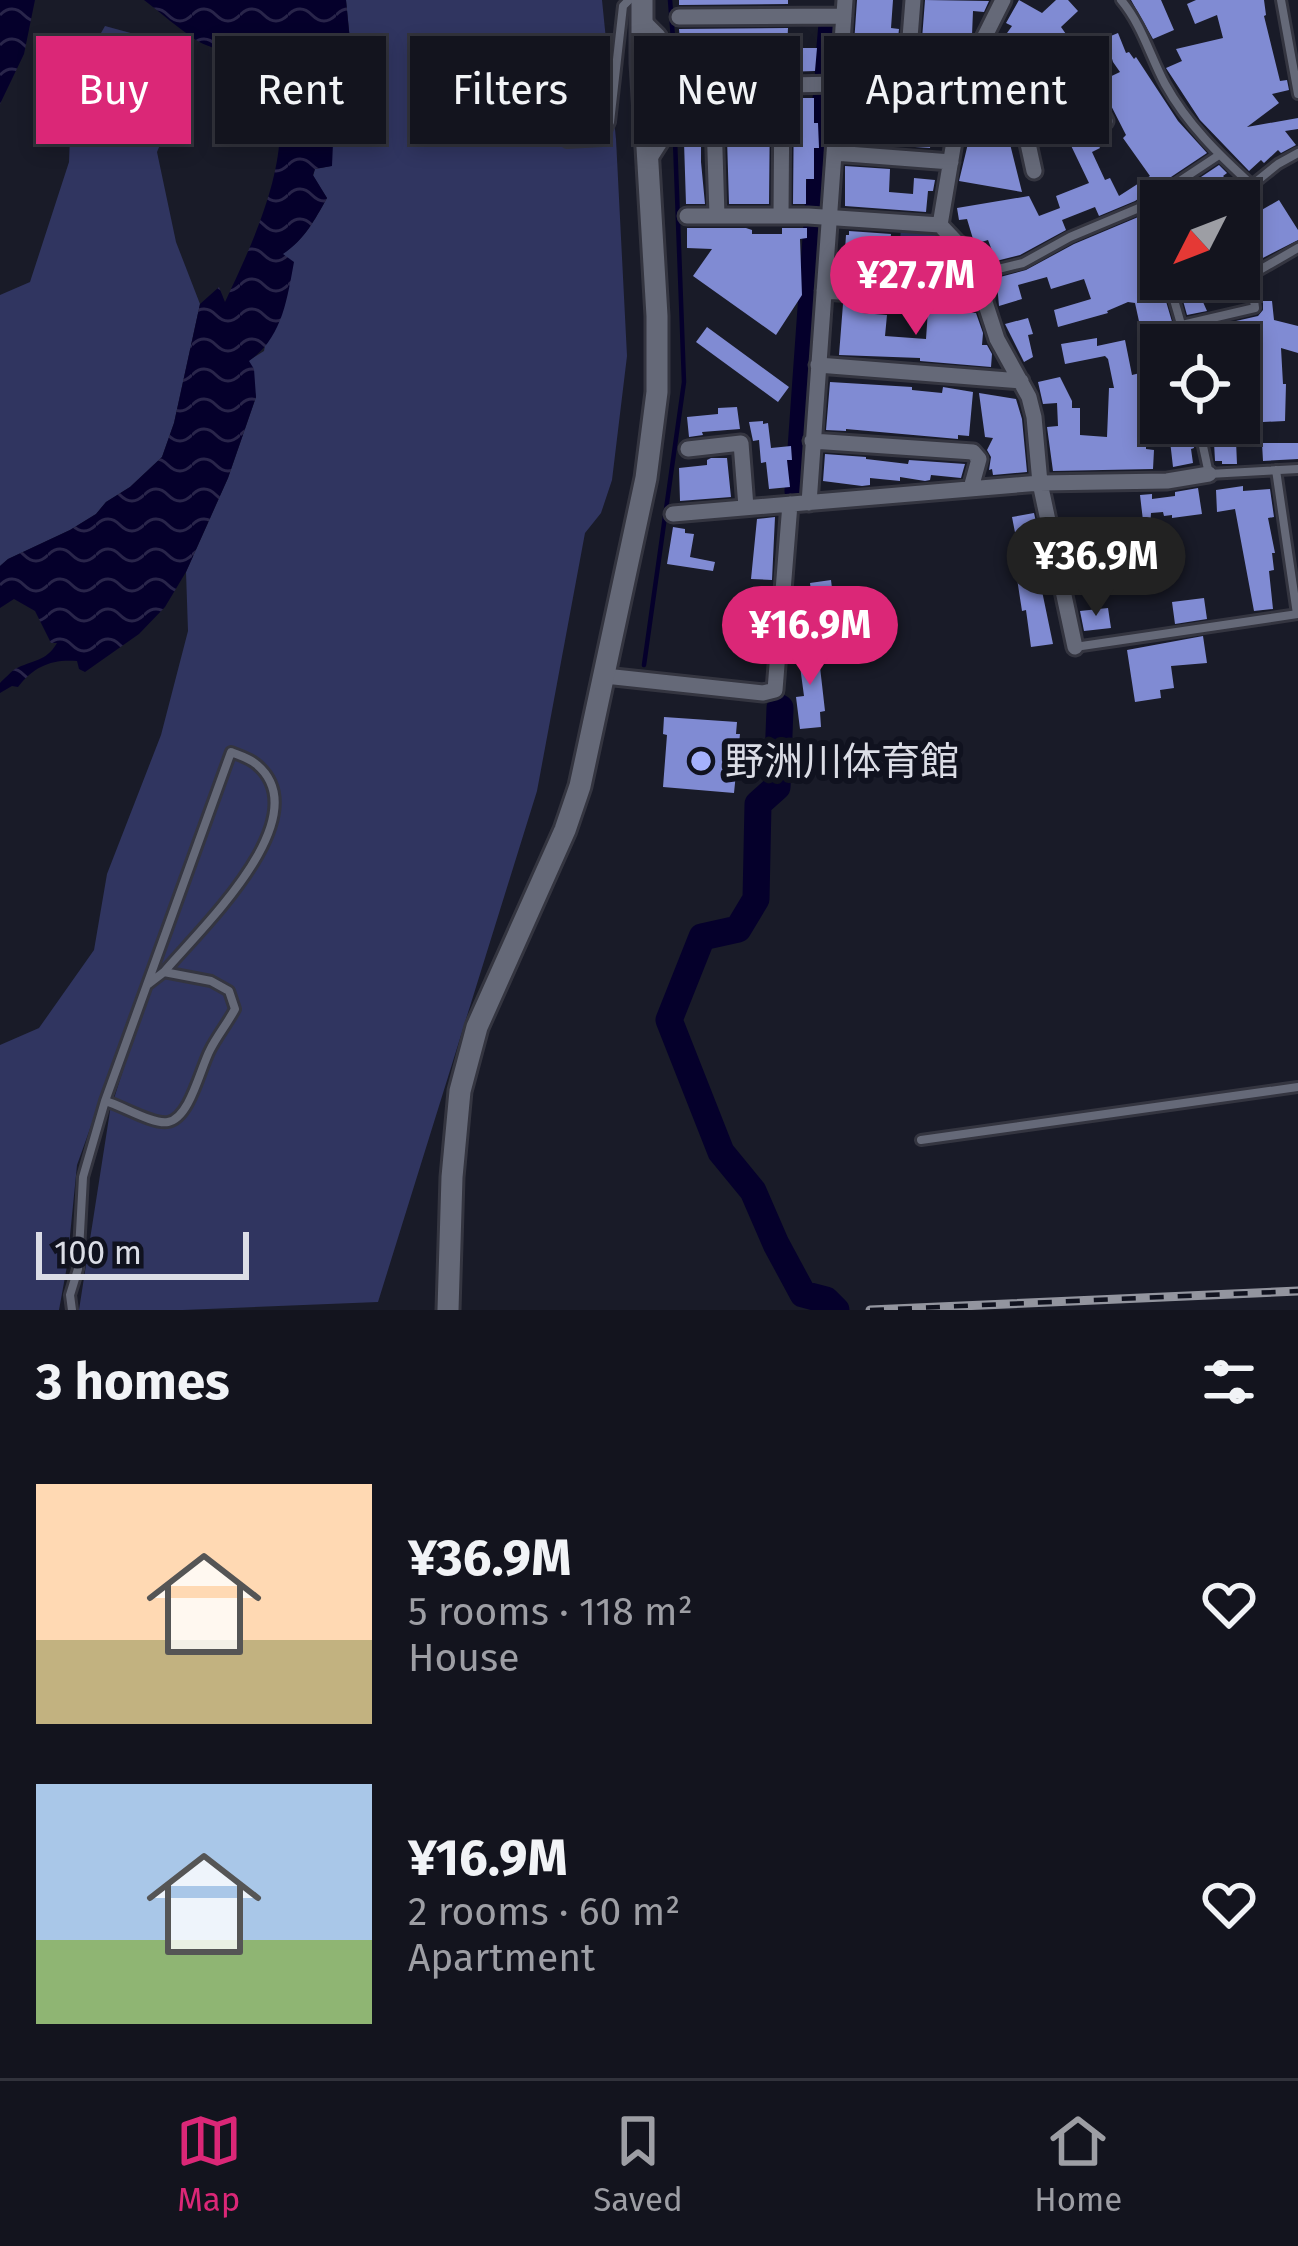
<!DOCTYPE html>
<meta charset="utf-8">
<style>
body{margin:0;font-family:"Fira Sans","Noto Sans JP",sans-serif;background:#20212b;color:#f1f3f6;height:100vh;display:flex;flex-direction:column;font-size:45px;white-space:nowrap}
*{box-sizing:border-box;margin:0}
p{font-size:39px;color:#9d9ea4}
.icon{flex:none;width:66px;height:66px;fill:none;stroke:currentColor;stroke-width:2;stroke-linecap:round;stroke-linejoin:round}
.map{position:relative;height:1310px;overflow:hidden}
.side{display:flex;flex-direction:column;background:#13141e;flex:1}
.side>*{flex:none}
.banner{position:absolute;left:36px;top:36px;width:1227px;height:108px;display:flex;gap:24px}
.needle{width:78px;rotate:228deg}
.fabs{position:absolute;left:1140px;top:180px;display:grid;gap:24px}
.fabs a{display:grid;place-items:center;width:120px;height:120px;border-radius:0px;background:#13141e;box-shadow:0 6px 18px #0003,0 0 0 3px #32333c;font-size:60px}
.scale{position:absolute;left:36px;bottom:30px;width:213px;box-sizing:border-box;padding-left:12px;border:6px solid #dbdde6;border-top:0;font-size:33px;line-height:42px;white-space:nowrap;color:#dbdde6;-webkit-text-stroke:9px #10121f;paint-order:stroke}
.price{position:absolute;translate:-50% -102px;padding:0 27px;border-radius:42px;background:#db2777;color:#fff;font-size:39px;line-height:78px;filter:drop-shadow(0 3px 6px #0008)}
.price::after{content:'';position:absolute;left:50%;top:72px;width:36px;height:27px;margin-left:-18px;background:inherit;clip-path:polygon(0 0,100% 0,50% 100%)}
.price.on{background:#222;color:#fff}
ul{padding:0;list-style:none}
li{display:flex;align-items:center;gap:36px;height:300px;padding:0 36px}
li span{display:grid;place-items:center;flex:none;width:336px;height:240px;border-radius:0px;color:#555}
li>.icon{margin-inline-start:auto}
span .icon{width:144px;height:144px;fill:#fffc;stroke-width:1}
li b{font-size:51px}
h2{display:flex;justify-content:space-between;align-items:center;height:144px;padding:0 36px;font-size:51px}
.tag{padding:0 42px;border-radius:0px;background:#13141e;box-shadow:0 6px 18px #0003,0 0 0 3px #32333c;font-size:42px;line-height:108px}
.tag.on{background:#db2777;color:#fff}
.tab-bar{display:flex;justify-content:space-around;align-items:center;height:168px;border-top:3px solid #32333c;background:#13141e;font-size:33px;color:#9d9ea4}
.tab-bar a{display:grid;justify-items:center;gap:6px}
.tab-bar .on{color:#db2777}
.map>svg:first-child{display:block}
.green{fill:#303560}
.water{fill:url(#water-waves)}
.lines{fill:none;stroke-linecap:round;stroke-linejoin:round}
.stream{stroke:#05002b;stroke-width:4.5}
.river{stroke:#05002b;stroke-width:27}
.building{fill:#808bd3}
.lane-casing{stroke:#343540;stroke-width:14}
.street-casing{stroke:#343540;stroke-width:21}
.secondary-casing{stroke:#343540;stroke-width:27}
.lane{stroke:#656978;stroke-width:8}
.street{stroke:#656978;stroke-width:15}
.secondary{stroke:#656978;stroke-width:21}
.rail-casing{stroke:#93959f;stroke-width:9}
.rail{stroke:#10121f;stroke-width:4.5;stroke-dasharray:14;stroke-linecap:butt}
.poi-dot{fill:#a5b1fc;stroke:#10121f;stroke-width:4.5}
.labels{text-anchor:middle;stroke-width:12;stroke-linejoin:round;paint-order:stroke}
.poi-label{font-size:39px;fill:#dbdde6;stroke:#10121f;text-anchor:start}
</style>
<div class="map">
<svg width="1298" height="1310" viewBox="0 0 1298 1310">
<defs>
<pattern id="water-waves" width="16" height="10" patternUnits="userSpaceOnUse" patternTransform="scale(3)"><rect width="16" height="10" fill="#05002b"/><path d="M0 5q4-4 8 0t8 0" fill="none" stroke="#29254a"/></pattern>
</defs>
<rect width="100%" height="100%" fill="#191b28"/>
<path class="green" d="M346 0H602L616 139 627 356 612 480 601 513 585 533 537 791 378 1302 183 1310H79L110 1111 215 780 77 1165 67 1266 59 1310H0V1045L39 1028 94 950 107 874 161 735 188 631 186 572 228 478 256 397 248 361 264 351 282 254C305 239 314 221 327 198L313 176 315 169 331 166 324 112 337 98 345 56 334 54V44L350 40Z
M105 26 171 44 186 82 157 152 176 242 200 304 174 423 162 457 130 487 106 502 96 514 70 530 8 559 0 566V295L30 282 69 162 72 84Z
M901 226 938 230 942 238 934 294 897 291Z"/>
<path class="water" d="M0 0H35L24 54 0 104Z
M144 0H346L350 41 334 45V54L345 55 337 99 324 112 334 120 332 166 315 169 313 175 327 198C314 221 305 239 283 254L294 262C287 300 282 338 249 361L254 369 256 397 228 478 186 572 165 607 139 634 85 672 79 669 77 661C52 659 34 666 18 687L12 686 0 693V683C3 680 12 671 15 669 32 660 46 662 57 643H51L35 611 14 599 0 608V566L8 559 70 530 96 514 106 502 130 487 162 457 174 423 200 304 219 287 225 302C251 246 309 130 262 73 247 54 216 52 196 40 178 28 161 13 144 0Z"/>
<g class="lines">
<path class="stream" d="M670 0 675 64
M644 665 684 382 674 114"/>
<path class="river" d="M828 70 832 24
M818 209 826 98
M798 491 817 224
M780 708 777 787 758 804 756 899 738 929 702 937 669 1020 721 1152 753 1191 776 1244 803 1294 826 1300 836 1310"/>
</g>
<path class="building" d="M679 0H788V4L679 5Z
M857 0H893L891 28 899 29 894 76 852 73Z
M925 0 989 1 984 12 973 11 972 35 960 60 953 59 952 74 919 78Z
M1019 0 1042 13 1056 0H1068L1078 11 1061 27 1073 44 1058 54 1047 38 1037 48 1028 43 1011 67 997 57 998 81 987 82V76L981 77 984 65 992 50H995L1012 26 1006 23Z
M1131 0H1161L1174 30 1153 39Z
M1196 0H1264L1266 15 1264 16 1280 81 1287 80 1289 90 1272 94 1279 103 1247 127 1298 118V129L1285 131 1296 145 1281 153 1278 150 1264 163 1261 160 1249 171 1200 120 1166 68 1182 61 1176 49 1223 38 1217 15 1195 24 1187 4Z
M788 28 787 48H817L815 71 718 74H713V71H683L679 29Z
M1118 33 1126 53 1129 52 1134 59 1136 57 1178 121 1207 153 1135 201 1099 216 1095 207 1062 220 1066 230 1020 255 996 261 988 240 978 243 973 239 967 219 959 220 957 208 1029 196 1039 216 1060 208 1056 196 1089 183 1064 131 1040 137 1034 111 1064 104 1061 97 1075 90 1083 105 1078 108 1100 148 1092 152 1105 180 1110 178 1119 196 1150 176 1123 138 1126 135 1099 82 1120 72 1113 62 1106 38Z
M765 97 769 100 770 106 769 204H729L726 105H746V98Z
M794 98H814V123H818L819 148H814V179H806V204H793Z
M850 100 901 106 942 104 948 107 944 128 933 127 930 148 855 143 857 121 848 120Z
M701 102V162L705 204H686L683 111H686L685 103Z
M1008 108 1016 143 1010 144 1022 192 959 181 971 131H969L971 111Z
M1219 165 1227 173 1223 176 1225 178 1215 185 1218 189 1202 201 1197 197 1191 201H1165Z
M845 166 890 169 889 192 913 194 914 178 935 180 933 191H928L926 212 845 206Z
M1279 200 1298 230V240L1253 263 1239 237V223Z
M1161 203V243L1152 249 1161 272 1160 281 1173 325 1163 327 1164 330 1142 335 1135 303 1128 302 1107 311 1108 313 1058 327 1054 310 1091 299 1084 279 1051 289 1047 277 1018 285 1022 299 999 306 997 284 1001 283 1000 277 1026 270 1074 244 1143 215Z
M687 228H746L752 230V234H782V228H807V238L800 239 802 295 776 335 693 276 712 249 687 248Z
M849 231 891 234 888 271 897 272 896 284 837 280 838 265 844 266 846 235H849Z
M940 256 961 260 957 288 936 287Z
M1177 279H1219L1227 293 1203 302 1207 311 1187 315Z
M1263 301H1272L1274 320 1298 326V353L1281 348 1283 384H1286L1285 421 1263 422 1259 374 1239 375V345H1195L1192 331 1258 316 1263 310Z
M843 304 862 306V313L887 315 885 336 926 339 928 310 976 313 983 333 982 345H987L992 354 991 367 920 361V358L839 355Z
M1028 318 1033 334 1028 335 1033 357 1024 362 1005 324Z
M707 327 789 387 778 402 696 342Z
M1097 338V346L1125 340 1132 375 1144 372 1156 411 1155 427H1146V449L1154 450 1153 469 1053 471 1047 427 1058 426 1057 403 1043 404 1038 382 1060 377 1072 401V408H1080V435L1107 437 1109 388H1114L1108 359 1105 356 1065 364 1061 344Z
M830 382 912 387V390L942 393 943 387 973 392 969 436 958 435V439L846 429V431L826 430Z
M979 393 1016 399 1022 419 1027 472 993 475 992 469 989 470 991 457 987 450 993 438 985 437Z
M737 407 740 429 702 432 703 435 689 437 687 417 718 414V408Z
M763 421V424L768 423 771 448 791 446 792 460H787L790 487 769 489 766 462 761 463 759 440 753 441 749 422Z
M1168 423H1190L1194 448 1191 449 1193 463 1173 467Z
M1213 423H1239L1240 436 1236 441 1237 464H1222V461H1215Z
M1262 443H1298V459L1263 461Z
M825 454 866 457V459L908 464 909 460 965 464 961 478 931 475 930 480 925 481 900 477V481L870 478V485L862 486 823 481Z
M711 458H727L731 497 680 501 679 468 707 465V460Z
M1243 486V491L1270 489 1274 517 1268 518 1275 553H1272L1274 570 1269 571 1273 609 1254 611 1235 509 1217 512 1216 490Z
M1198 488 1202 514 1172 518V515L1164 516 1163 512 1151 513 1150 529H1144L1140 495 1152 494V499L1175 496V492Z
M1034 513 1043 553H1041L1046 591H1042L1053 644 1031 647 1026 610 1022 611 1014 559 1020 558 1012 517Z
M775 517 772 580 751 579 757 519Z
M673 527 685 529V533L694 534 690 557 715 562 713 571 667 564Z
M1089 535 1093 554 1069 559 1064 540Z
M831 580 833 596 812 599 810 583Z
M1204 598 1207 619 1175 624 1172 602Z
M819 599 822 623 802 625 798 602Z
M1108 608 1111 628 1084 631 1080 611Z
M807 635 810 660 817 659 820 667 825 711 820 712 821 727 800 729 796 697 804 696 796 636Z
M1203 636 1207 663 1171 666 1174 688 1160 690 1161 698 1135 702 1127 650Z
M664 717 737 722 736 734H740L734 793 663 787 667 735 663 734Z"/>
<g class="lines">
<g class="lane-casing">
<path id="lane" d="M1121 0C1142 25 1150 56 1165 84 1187 124 1219 155 1252 185
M1281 0 1298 94
M567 142 602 140 610 122 623 6 629 0
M1232 201 1278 164 1298 153
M1239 258 1251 275 1298 248
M986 272 1023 263 1070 237 1139 208 1219 155
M1168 279 1187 345
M1182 325 1255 308 1251 275
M1198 423 1209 474 1298 469
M1276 470 1297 614
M1075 647 1298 614
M105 1101C121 1105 153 1125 168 1122 190 1118 200 1069 210 1050 217 1036 227 1024 235 1009L229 991 211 981 164 972 147 985
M921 1140 1298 1087
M72 1310 70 1295 78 1269 83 1177 105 1101 231 752C238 755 249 758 256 764 321 817 198 931 164 972"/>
</g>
<g class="street-casing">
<path id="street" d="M679 17 844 16
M642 20 658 36 660 65 680 87
M713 87 717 216
M906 88 913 0
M1017 93 1034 171
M834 153 951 162
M648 161 662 139 661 110 680 87 839 84 962 94 1017 93 1066 69 1081 74 1105 121
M687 216H808L940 225 957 243 973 254 985 272V302L997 339 1029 397 1034 417 1040 483 1075 647
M781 216 782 85
M940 225 962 94 973 60 1003 0
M824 291 985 302
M818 365 1021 381
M812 441 973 452 979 459 971 488
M688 449 741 443 746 507
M809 503 845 0
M673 514 1040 483 1167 481 1209 474
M605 676 763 693 775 690 790 504"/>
</g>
<g class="secondary-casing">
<path id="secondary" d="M448 1310 452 1177 460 1091 477 1027 565 830 580 786 646 478 657 392V316L642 63V0"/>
</g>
<use href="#lane" class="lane"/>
<use href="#street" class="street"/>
<use href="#secondary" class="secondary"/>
<g class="rail-casing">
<path id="rail" d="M870 1310 1298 1291"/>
</g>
<use href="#rail" class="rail"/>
</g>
<circle class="poi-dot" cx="701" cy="761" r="12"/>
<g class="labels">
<g class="poi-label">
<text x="725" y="775">野洲川体育館</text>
</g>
</g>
</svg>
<div class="fabs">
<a><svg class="needle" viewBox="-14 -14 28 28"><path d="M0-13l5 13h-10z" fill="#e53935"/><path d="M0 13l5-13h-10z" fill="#9d9ea4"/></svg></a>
<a><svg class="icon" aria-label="locate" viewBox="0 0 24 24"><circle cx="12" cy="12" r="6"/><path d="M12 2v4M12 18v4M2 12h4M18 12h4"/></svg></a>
</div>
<div class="scale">100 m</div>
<b class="price" style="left:916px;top:338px">¥27.7M</b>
<b class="price on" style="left:1096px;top:619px">¥36.9M</b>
<b class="price" style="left:810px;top:688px">¥16.9M</b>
<div class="banner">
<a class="tag on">Buy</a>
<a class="tag">Rent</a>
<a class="tag">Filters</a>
<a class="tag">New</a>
<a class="tag">Apartment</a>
</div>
</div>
<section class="side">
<h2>3 homes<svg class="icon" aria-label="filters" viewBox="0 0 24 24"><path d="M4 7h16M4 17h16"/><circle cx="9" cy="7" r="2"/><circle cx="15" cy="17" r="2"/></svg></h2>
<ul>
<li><span style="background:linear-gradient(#ffd9b3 65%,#c2b280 0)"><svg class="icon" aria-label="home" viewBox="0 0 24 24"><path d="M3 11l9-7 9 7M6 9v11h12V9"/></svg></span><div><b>¥36.9M</b><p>5 rooms · 118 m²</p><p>House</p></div><svg class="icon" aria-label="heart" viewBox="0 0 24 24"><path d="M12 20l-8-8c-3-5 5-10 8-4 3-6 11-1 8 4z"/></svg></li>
<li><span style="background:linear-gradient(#a9c7e8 65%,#8fb573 0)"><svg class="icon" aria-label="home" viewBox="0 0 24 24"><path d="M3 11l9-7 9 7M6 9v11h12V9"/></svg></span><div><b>¥16.9M</b><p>2 rooms · 60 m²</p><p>Apartment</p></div><svg class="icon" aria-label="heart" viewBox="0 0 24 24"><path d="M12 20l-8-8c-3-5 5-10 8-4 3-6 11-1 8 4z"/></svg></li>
</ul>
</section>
<nav class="tab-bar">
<a class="on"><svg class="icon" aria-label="map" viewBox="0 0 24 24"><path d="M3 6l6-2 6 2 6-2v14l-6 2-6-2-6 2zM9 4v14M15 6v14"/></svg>Map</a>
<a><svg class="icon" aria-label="saved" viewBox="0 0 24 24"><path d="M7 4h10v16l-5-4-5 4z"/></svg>Saved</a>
<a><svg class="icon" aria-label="home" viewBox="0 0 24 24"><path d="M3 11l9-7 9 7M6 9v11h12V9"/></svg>Home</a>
</nav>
